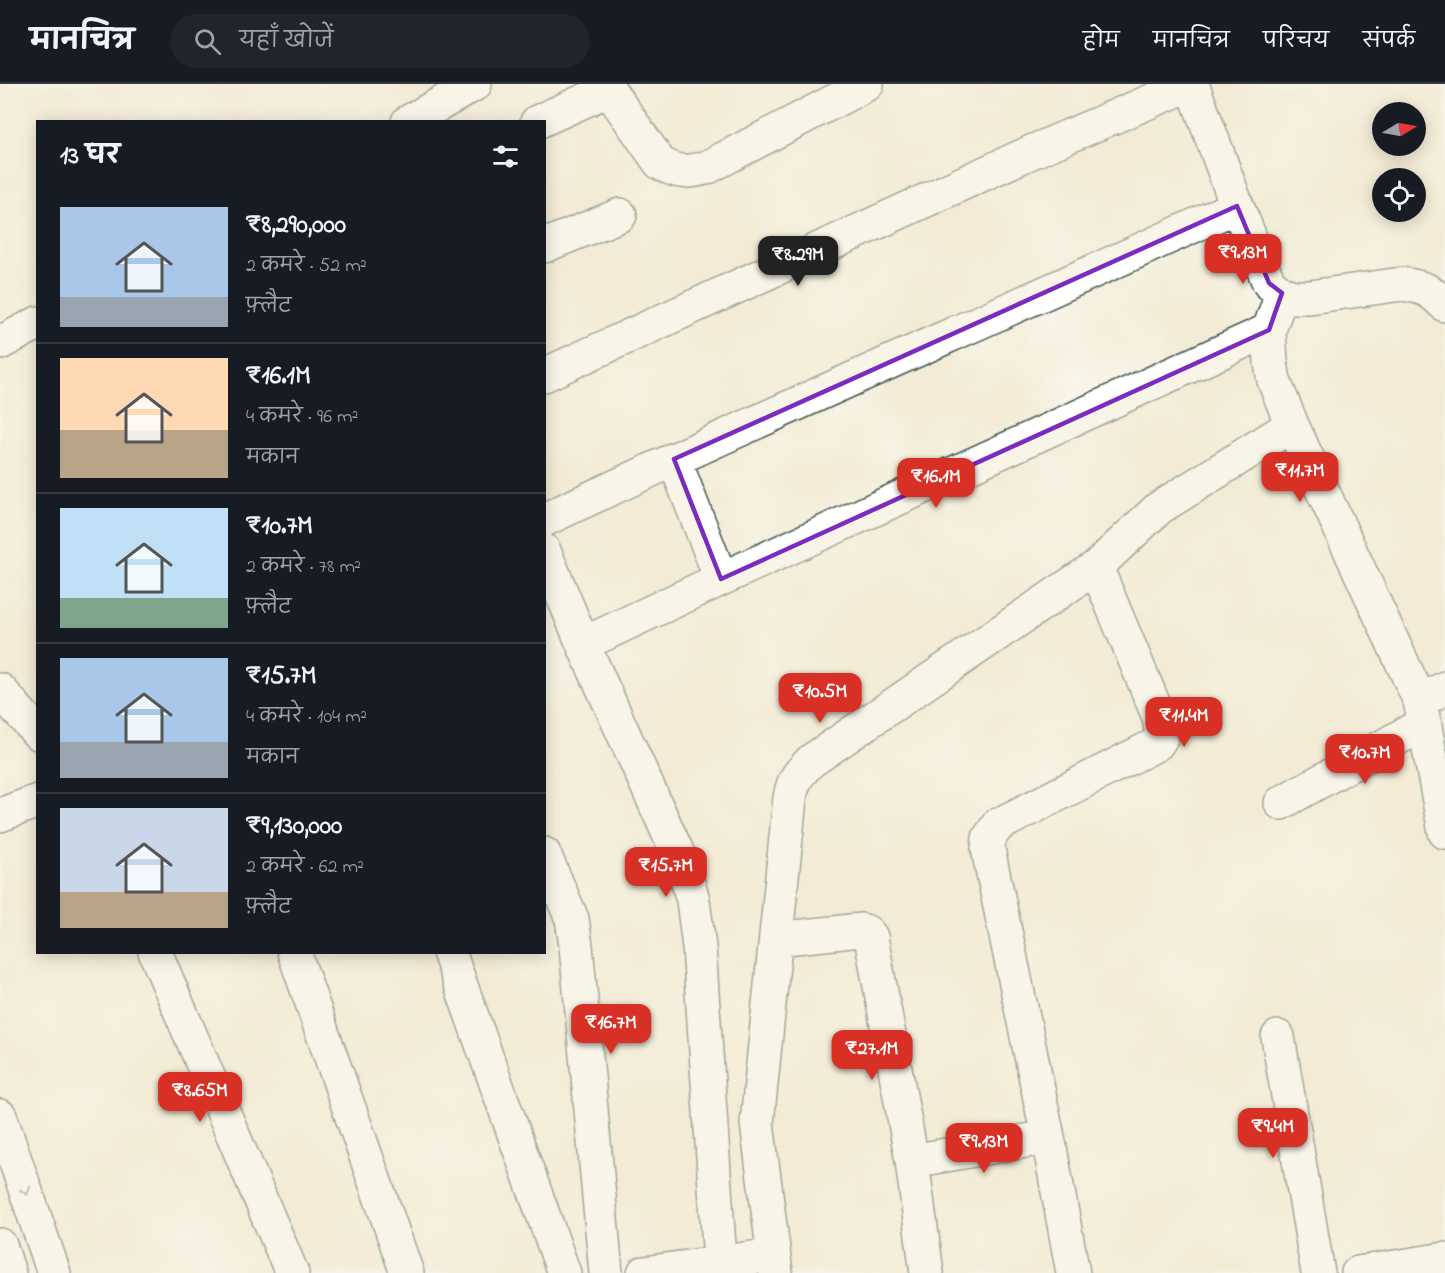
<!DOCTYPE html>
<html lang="hi">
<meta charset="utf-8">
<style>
body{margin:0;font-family:"Indie Flower","Playpen Sans Deva",sans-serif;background:#20242c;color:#f1f3f6;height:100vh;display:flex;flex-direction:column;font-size:22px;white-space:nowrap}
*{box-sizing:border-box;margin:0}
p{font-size:20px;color:#9ea1a6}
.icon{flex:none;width:33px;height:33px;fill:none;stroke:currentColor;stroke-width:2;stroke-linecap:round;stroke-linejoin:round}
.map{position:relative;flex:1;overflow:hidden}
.drawer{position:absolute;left:36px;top:36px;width:510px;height:834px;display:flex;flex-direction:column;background:#171b24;border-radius:0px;box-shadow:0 3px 15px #0003}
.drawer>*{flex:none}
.needle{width:39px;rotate:80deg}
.controls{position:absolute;left:1372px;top:18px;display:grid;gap:12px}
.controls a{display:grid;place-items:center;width:54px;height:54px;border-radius:50%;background:#171b24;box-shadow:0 3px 15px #0003;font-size:30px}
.price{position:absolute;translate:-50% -51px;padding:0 14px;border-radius:12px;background:#d93025;color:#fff;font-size:20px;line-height:39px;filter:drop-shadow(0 2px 3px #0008)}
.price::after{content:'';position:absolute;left:50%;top:36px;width:18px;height:14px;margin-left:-9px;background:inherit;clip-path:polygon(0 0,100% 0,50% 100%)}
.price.current{background:#222;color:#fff}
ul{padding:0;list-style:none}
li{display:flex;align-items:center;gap:18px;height:150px;padding:0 24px}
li+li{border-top:2px solid #363941}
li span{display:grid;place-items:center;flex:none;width:168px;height:120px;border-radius:0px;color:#555}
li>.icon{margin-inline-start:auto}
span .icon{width:72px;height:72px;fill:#fffc;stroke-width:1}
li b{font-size:26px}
h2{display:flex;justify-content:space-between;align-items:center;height:72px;padding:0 24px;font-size:26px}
header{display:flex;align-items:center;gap:36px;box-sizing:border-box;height:84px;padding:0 30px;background:#171b24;border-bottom:2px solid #363941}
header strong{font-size:28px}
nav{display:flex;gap:33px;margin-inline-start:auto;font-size:21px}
.search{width:420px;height:54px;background:#20242c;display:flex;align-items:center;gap:15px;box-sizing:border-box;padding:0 21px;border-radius:33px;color:#9ea1a6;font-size:22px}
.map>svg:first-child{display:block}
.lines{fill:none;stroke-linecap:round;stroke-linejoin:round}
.minor-casing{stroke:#3f574c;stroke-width:36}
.minor{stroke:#fff;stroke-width:33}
.oneway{stroke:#8f9e9a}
.marked{fill:none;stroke:#7b2cbf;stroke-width:4.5;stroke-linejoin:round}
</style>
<header>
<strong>मानचित्र</strong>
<div class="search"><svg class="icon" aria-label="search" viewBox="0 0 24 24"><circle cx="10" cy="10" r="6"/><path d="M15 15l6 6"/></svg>यहाँ खोजें</div>
<nav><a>होम</a><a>मानचित्र</a><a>परिचय</a><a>संपर्क</a></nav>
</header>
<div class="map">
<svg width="1445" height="1189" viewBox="0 0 1445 1189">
<rect width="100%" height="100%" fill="#fdfcf7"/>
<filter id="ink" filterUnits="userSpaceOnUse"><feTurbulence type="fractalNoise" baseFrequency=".0167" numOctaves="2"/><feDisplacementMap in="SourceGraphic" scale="12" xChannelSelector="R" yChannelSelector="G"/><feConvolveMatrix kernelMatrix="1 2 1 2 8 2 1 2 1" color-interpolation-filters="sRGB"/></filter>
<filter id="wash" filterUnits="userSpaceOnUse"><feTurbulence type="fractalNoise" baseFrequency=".008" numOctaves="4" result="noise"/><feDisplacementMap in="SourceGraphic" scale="24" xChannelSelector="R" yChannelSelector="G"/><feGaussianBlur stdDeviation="1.35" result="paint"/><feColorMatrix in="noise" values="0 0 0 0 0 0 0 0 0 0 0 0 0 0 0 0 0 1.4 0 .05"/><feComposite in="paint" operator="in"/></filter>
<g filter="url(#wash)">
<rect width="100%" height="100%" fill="#f3ebd5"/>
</g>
<g filter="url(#ink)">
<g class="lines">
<g class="minor-casing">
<path id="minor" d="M605 0 660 79C678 89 685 89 706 84L867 0
M1192 0 1237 122 1269 199 1282 209 1293 213H1310L1402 200C1424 203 1430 206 1445 221
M408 38 475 0
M537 38 608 6
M544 162 620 131
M1282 209 1269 246 1271 279 1274 297 1292 341 1420 617 1445 748
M0 259 38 239
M544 291 1029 69 1191 0
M674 375 721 495
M544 436C774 327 1007 228 1237 122
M544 467 583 560 682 779 693 816 699 863 720 1178
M583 560 721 495 1269 246
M0 606 38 649
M1420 617 1445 604
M1281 719 1425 639
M0 731 38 717
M544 770 572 835 576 862 606 1189
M776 855 861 846 867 848 871 853 912 1077 927 1189
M155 868 292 1189
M294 868 407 1189
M449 868 564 1189
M1278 953 1318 1189
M0 1032 54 1189
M912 1077 1048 1053
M0 1161 9 1189
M644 1189 773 1171
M776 1189 757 1039 790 714C793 696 798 690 811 677L1096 483 1159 424 1292 341
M1073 1189 1048 1053 988 765 989 754 998 741 1157 660 1162 652 1159 633 1096 483
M1358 1189 1445 1175"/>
</g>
<use href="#minor" class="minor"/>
</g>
<defs><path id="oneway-chevron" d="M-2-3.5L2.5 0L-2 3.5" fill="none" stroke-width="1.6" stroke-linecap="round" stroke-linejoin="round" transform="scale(1.5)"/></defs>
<use class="oneway" href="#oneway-chevron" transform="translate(26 1107) rotate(71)"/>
</g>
<path d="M0 0H1445V1189H0ZM1237 122 1269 199 1282 209 1269 246 721 495 674 375Z" fill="#f3ebd5" fill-opacity=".55" fill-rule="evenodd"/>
<path class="marked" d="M1237 122 1269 199 1282 209 1269 246 721 495 674 375Z"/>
</svg>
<div class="controls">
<a><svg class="needle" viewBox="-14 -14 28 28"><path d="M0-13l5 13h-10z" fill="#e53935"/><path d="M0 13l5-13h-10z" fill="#9ea1a6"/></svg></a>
<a><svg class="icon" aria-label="locate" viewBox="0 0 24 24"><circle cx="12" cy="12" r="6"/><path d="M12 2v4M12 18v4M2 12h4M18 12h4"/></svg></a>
</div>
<b class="price" style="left:1243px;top:201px">₹9.13M</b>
<b class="price current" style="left:798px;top:203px">₹8.29M</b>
<b class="price" style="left:1300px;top:419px">₹11.7M</b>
<b class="price" style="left:936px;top:425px">₹16.1M</b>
<b class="price" style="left:820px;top:640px">₹10.5M</b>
<b class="price" style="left:1184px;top:664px">₹11.4M</b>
<b class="price" style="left:1365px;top:701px">₹10.7M</b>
<b class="price" style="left:666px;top:814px">₹15.7M</b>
<b class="price" style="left:611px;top:971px">₹16.7M</b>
<b class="price" style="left:872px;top:997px">₹27.1M</b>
<b class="price" style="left:200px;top:1039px">₹8.65M</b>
<b class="price" style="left:1273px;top:1075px">₹9.4M</b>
<b class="price" style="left:984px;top:1090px">₹9.13M</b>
<section class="drawer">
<h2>13 घर<svg class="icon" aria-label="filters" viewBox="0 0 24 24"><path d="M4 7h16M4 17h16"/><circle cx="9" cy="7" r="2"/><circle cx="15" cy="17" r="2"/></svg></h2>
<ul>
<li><span style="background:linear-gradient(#a9c7e8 75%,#9aa5b1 0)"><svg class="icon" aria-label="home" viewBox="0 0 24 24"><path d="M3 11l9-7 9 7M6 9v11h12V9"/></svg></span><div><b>₹8,290,000</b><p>2 कमरे · 52 m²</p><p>फ़्लैट</p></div></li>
<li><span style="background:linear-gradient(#ffd9b3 60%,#b9a48a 0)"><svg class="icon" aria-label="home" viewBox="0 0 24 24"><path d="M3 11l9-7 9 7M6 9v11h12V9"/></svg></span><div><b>₹16.1M</b><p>4 कमरे · 96 m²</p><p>मकान</p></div></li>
<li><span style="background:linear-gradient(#bfe0f5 75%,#7fa58c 0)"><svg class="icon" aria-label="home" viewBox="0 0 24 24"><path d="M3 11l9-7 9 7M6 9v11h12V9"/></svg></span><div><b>₹10.7M</b><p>2 कमरे · 78 m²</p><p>फ़्लैट</p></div></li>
<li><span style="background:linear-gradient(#a9c7e8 70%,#9aa5b1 0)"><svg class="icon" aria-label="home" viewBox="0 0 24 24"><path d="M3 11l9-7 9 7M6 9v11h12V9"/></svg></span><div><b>₹15.7M</b><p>4 कमरे · 104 m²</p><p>मकान</p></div></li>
<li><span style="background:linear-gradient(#c9d6e8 70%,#b9a48a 0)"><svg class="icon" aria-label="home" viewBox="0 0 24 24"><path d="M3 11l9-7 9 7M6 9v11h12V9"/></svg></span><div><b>₹9,130,000</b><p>2 कमरे · 62 m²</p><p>फ़्लैट</p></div></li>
</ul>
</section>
</div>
